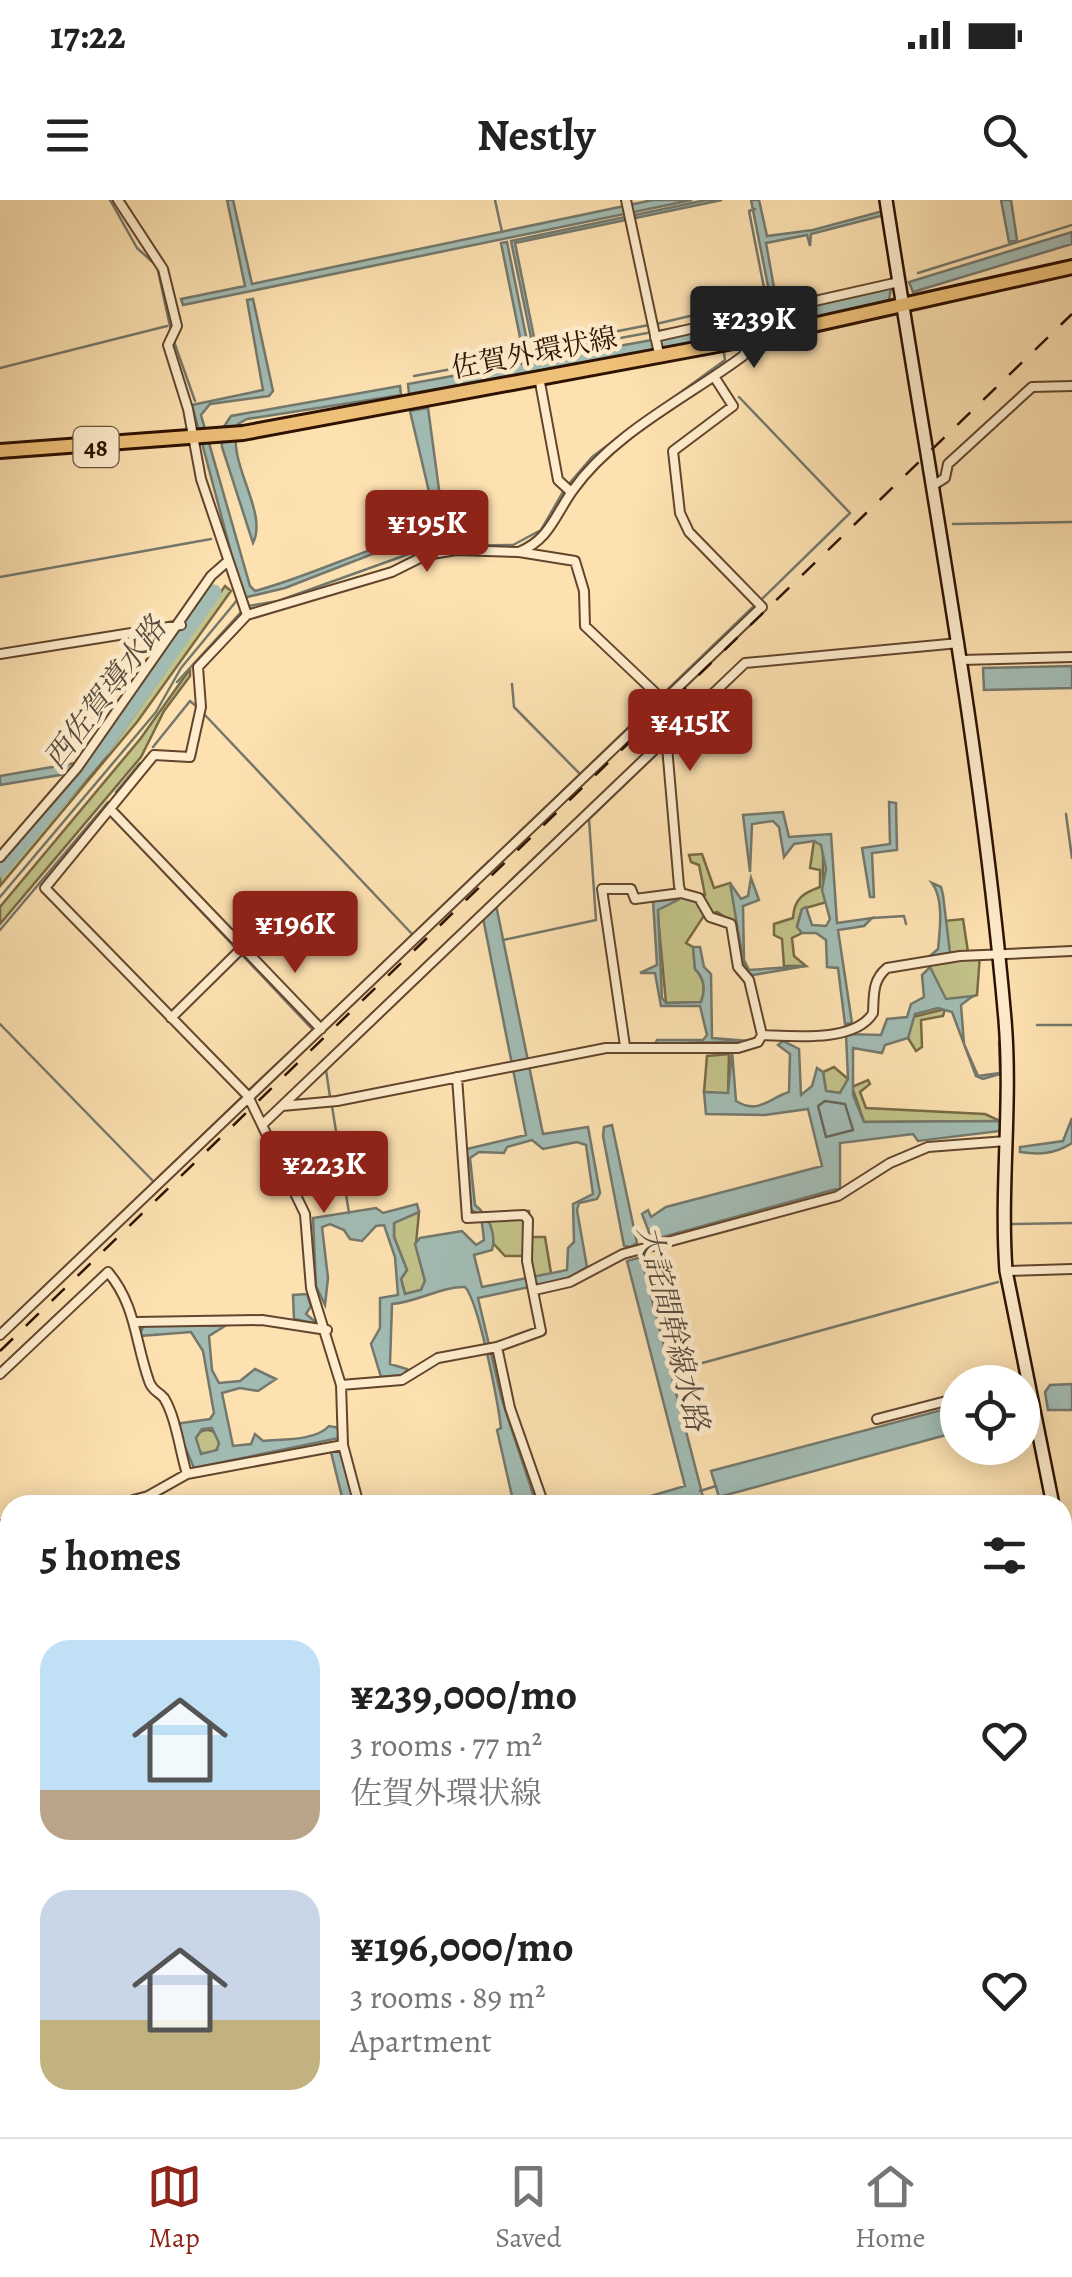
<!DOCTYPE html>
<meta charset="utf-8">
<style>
body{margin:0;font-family:Alegreya,"Noto Serif JP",serif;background:#f6f6f6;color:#222;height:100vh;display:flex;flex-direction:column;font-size:38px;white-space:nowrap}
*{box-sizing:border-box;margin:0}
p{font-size:32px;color:#767676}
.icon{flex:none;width:55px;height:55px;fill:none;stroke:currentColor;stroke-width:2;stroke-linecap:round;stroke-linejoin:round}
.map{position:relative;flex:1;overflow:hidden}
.side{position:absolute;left:0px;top:1295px;width:1072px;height:642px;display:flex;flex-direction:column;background:#fff;border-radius:30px 30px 0 0;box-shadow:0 5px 25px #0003}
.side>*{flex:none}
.fabs{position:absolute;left:940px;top:1165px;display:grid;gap:20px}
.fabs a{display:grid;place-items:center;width:100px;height:100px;border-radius:50%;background:#fff;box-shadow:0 5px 25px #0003;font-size:50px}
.price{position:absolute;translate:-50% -85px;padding:0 22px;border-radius:10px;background:#8f2418;color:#fff;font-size:32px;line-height:65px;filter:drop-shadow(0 2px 5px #0008)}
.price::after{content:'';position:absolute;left:50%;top:60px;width:30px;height:22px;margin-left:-15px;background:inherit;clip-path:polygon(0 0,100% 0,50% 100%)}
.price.active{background:#222;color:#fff}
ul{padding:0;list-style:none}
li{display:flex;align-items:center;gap:30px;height:250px;padding:0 40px}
li span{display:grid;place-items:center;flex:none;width:280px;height:200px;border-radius:30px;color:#555}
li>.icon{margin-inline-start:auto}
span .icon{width:120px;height:120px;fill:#fffc;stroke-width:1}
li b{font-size:42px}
h2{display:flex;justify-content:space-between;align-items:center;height:120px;padding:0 40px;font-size:42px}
.status{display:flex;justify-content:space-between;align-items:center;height:70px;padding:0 50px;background:#fff;direction:ltr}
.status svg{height:28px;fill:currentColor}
header{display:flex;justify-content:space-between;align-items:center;height:130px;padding:0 40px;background:#fff;font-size:45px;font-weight:700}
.menu{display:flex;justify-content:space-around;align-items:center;height:140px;border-top:2px solid #e0e0e0;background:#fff;font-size:28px;color:#767676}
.menu a{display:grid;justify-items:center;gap:5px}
.menu .active{color:#8f2418}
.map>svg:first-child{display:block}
.green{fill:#c2c289;stroke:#786a45;stroke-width:2.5}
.water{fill:#a2bcb4;stroke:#74786c;stroke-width:2.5;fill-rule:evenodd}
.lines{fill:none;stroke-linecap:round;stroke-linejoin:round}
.shore{stroke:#68665a;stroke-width:2.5}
.stream{stroke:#74786c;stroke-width:2.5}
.river{stroke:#a2bcb4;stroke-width:15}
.street-casing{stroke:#62452d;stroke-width:12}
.secondary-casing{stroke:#2e1101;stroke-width:16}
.primary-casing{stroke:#2e1101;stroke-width:18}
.highway-casing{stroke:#2e1101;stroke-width:19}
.street{stroke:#feeccc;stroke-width:8}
.secondary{stroke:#feeccc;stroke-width:11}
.primary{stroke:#eec078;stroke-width:12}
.highway{stroke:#eec078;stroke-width:14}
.rail{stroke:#2e1101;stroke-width:2.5;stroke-dasharray:18 18;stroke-linecap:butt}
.labels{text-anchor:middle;stroke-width:9;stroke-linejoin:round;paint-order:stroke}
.shield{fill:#feeccc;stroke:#6c533e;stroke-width:2.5}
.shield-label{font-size:25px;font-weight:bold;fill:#2e1101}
.street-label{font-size:28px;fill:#2e1101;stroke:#feeccc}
.water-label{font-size:30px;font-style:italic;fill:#574d40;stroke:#feeccc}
</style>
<div class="status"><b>17:22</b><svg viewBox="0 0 49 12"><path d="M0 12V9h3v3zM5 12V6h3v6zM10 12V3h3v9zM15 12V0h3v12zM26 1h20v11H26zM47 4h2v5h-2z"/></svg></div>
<header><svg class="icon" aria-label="menu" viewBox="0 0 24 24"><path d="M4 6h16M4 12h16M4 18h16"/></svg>Nestly<svg class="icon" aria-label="search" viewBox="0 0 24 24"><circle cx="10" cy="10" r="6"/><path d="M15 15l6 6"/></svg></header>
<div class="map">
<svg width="1072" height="1937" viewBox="0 0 1072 1937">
<rect width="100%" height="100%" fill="#fde1b1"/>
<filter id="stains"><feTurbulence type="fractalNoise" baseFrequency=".002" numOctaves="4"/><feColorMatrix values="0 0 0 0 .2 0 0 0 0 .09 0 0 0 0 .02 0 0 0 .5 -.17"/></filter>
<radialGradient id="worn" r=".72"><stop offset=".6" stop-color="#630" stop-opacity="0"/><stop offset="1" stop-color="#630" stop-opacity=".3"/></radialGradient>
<path class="green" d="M225 386 231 391 137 522 0 686V677L101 562Z
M190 469V476L164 511 141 557 0 724V707L141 538Z
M814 641 822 645C825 664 820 685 827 702L802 709 797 726 802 733 792 738 794 756 806 766H784L782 739 774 735V724L793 718C794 699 803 693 820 687V670L810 668Z
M702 654 714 688 730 683 738 713 737 725 717 712 703 717 686 743 693 747 695 769C705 778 706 789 701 802L666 803 656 695 676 690 705 695 699 665 691 662 689 655Z
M963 719 968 752 980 754 977 795 953 803 934 800 928 759 945 749 944 721Z
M945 809 943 816 921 820 922 847 916 851 908 838 913 817Z
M729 854 728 894 704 892 707 856Z
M834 867 848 879 840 893 826 891 823 872Z
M868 880 870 884 860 892 866 908 985 914 1000 921 864 922 852 887Z
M529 1011 531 1037H545L552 1079 527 1084 524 1056H505L491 1041 486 1013Z
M419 1012 416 1044 425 1081 421 1090 405 1094 401 1079 407 1070 394 1037V1022Z
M195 1242a12 12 0 1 1 24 0a12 12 0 1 1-24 0Z"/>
<path class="water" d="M227 0H233L252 84 653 0H692L183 105 181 99 245 86Z
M706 0H722L515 43 537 152H534L511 41Z
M751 0H759L767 36 813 30 883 11 884 15 811 34 810 46 807 35 766 43 777 104 715 117 771 101Z
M1001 0H1011L1017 40 1009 42Z
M1072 32V44L913 92 909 82Z
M507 42 529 151 523 152 501 43Z
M891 88 889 100 858 108 662 149 660 139Z
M253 99 273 191 269 196 210 204 201 215 250 386 255 391C316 375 379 341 438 330L410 211 428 208 445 334 411 339 285 388 243 398 192 205 263 190 247 100Z
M652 140 654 150 409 194 408 184Z
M400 186 401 195 247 219 238 224C225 262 269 311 253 343L222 247 221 231 231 216Z
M1072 466V488L984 490 983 468Z
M75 563 66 574 0 585V576Z
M889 602 896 603 897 650 872 653 874 697H870L862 648 890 644Z
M783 612 789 637 831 634 837 723 872 718 864 726 838 730 852 823 845 824 838 768 827 767 826 740 816 733H802L797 727 802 709 806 707 812 725 826 726 830 719 822 690 826 669 821 645 814 641 794 644 784 657 779 627 773 621 752 624 750 672 743 615Z
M751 678 759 700 743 706 744 760 749 770 806 766 753 775 745 772 730 683 741 699 748 696Z
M932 683 941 687 943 695 950 753 930 756 938 749C940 729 944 699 932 683Z
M680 699 658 710 662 798 666 803 701 802C706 789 704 778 695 769L693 747H700L704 767 711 774 712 838 749 841 655 844 657 840H703L707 835 700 806H661L655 773H640L657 765 653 701Z
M496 705 543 934 588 927 600 993 597 999 579 1003 577 1010 587 1067 567 1079 478 1098 502 1200 536 1303 514 1305 497 1230 501 1228C498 1203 479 1102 465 1087 443 1086 417 1102 392 1104L390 1164 407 1169 404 1175 381 1177 371 1144 380 1128V1098L398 1095 395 1057 384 1025 376 1026 362 1041 350 1039 344 1030 330 1024 322 1027 328 1078 325 1105 316 1086 313 1018 376 1008 383 1013 417 1004 419 1012 394 1023V1037L407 1070 401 1079 405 1094 421 1090 425 1081 415 1044 420 1038 462 1031 476 1045 484 1040 481 1015 471 1010 467 949 526 935 483 718ZM532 940 543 949 577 942 586 945 593 994 573 1004 574 1042 568 1048 567 1070 482 1087 474 1055 492 1050C497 1033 488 1015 475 1005L470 958 479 952 504 953 507 947Z
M930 767 946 799 973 796 961 805 964 844 978 876 1000 873 999 841 1003 873 983 879 976 876 952 812 938 808 915 814 908 838 885 845 882 853 853 848V895L864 922 1000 921V931L918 941 913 934 840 943V988L652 1040 642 1014 648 1010 651 1017 666 1007 822 966 808 909 765 915 706 914 704 892 728 893 732 851 736 901C759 915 769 898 789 892L790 854 778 845 783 841 799 849 801 895 812 886 817 868 823 872 826 891 840 893 848 879 846 834 881 835 887 819 907 817 911 804 924 797 922 775Z
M1072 918V943C1055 954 1039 955 1020 952V947L1063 941Z
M612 925 637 1043 630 1047 624 1046 603 936 604 927Z
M641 1057 703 1297 673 1305H620L685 1286 627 1061Z
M307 1094 311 1106 306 1114 318 1124 294 1119 293 1095Z
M144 1125 225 1126 209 1136 212 1170 219 1183 240 1181 255 1169 276 1179 258 1191 240 1188 222 1193 233 1246 251 1244 255 1234 263 1241C283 1239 315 1241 329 1226L340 1228 339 1238 194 1268 175 1224 210 1219 214 1213 203 1151 191 1132 139 1136ZM212 1228 219 1243 217 1250 201 1254 196 1238 202 1229Z
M1072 1184V1210H1048L1045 1192 1050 1185Z
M957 1206V1232L719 1297 711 1271Z
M338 1250 341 1251 356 1305H344L331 1252Z
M10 1328V1409L0 1370V1330Z
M10 1814V1918L0 1924 4 1937H0V1910L6 1907 0 1893V1819Z
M20 1928H60L65 1935 21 1937Z
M173 1928H214L206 1937H151Z
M869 1928H1003L1000 1934 870 1937Z"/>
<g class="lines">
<path class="shore" d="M825 901 845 904 853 930 826 937 818 906Z"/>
<path class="stream" d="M110 0 137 48 157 66 171 131
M495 0 502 32
M918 73 1072 25
M656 124 766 98 749 11 755 9
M173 139 195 201
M541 146 649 125
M0 168 167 126
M414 176 696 124
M739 197 850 313 761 400
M659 208 725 160 724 153
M568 285 592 257 620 236
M953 324 1072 322
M0 377 211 339
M248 406 278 401 431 346 513 345 541 330 563 292
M177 482 242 411
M512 484 514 507 580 574
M664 493 753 407
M205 515 413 735
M153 547 190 501 196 506
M116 592 140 563
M1066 614 1072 658
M113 618 313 830 250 889
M496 655 655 502
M0 697 156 512 181 468 238 399
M872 718 904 716 906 724
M0 730 108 602
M503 740 596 720 589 619 663 548
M322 822 489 661
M0 824 155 983
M1037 825H1072
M326 870 330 897
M332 906 349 1013
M174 963 241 898
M1012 1024 1072 1023
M684 1168 998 1082
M700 1291 716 1286"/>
<path class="river" d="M0 670 103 548 214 392"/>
<g class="street-casing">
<path id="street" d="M118 0 163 69 177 126 168 145 188 209 201 279 247 415
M626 0 659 154
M655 137 899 82
M539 177 558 280 571 292
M934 285 945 278 948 264 1032 187 1072 186
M519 352C550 339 555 315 573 290 613 233 688 197 743 156L755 138
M0 454 181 425
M961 460 1072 457
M111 610 321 829
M0 657 77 568 211 376 228 361
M171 818 242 748
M625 846 602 689H631L635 699 681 693
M282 906 337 901 606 848H738L758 842 762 835C792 836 855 843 873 813 874 796 872 780 887 768L960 756 1072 751
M263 924 745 463 959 443
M1006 1071 1072 1069
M535 1090 570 1082 623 1054 838 996 890 963 928 947 1006 941
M136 1122 262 1120 327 1130
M0 1135 762 407 689 332 680 313 673 251 733 206 715 178
M497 1147 510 1208 544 1305
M0 1174 108 1072C136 1105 135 1142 149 1181 152 1191 158 1191 164 1198 176 1217 180 1252 187 1274
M341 1185 402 1180 438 1158 497 1147 541 1131 527 1061 528 1020 524 1015 467 1018 457 877
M877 1219 958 1198
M115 1305 148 1296 187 1274 343 1245
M359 1305 343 1245 341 1185 311 1088 305 1014 248 896 45 688 154 555 190 557 201 507 198 467 247 415 392 372 426 355 456 350 519 352 575 361 584 391 585 426 663 500 679 686 681 693 699 698 710 717 731 724 738 767 749 780 762 835
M0 1325 10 1323
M0 1393 10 1433
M1062 1492 1072 1489
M0 1586 10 1584
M1062 1653 1072 1652
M348 1928 357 1937
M658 1928 661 1937
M710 1928 712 1937
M1044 1928 1058 1937
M294 1937 305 1928
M604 1937 639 1928"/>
</g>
<g class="secondary-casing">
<path id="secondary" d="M886 0C928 273 981 544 1005 820 1012 904 1000 988 1006 1071L1053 1305
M1062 1383 1072 1462"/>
</g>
<g class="primary-casing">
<path id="primary" d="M0 251 243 233 755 138 1072 67"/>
</g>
<g class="highway-casing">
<path id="highway" d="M1062 1901 1072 1890
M1030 1937 1039 1928"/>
</g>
<use href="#street" class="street"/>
<use href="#secondary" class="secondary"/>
<use href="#primary" class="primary"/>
<use href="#highway" class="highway"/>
<path class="rail" d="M0 1151 1072 114"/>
</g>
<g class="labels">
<rect class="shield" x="73.5" y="227" width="45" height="40" rx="8"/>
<g class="shield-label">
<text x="96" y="256">48</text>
</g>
<g class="street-label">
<text transform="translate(534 152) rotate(-11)" y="10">佐賀外環状線</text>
</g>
<g class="water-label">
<text transform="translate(105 493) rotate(-53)" y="10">西佐賀導水路</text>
<text transform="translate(673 1128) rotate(76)" y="10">大詫間幹線水路</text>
</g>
</g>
<rect width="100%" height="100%" filter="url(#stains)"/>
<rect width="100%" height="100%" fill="url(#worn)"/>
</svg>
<div class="fabs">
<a><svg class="icon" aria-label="locate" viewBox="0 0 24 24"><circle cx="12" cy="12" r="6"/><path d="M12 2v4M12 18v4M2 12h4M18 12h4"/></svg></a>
</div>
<b class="price active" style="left:754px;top:171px">¥239K</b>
<b class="price" style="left:427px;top:375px">¥195K</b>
<b class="price" style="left:690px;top:574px">¥415K</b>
<b class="price" style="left:295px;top:776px">¥196K</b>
<b class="price" style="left:324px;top:1016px">¥223K</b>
<section class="side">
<h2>5 homes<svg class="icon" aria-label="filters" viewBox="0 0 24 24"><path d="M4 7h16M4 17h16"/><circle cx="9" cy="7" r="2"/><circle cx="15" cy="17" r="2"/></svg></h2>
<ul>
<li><span style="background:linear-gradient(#bfe0f5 75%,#b9a48a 0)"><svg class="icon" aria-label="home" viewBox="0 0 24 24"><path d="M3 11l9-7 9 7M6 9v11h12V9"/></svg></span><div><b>¥239,000/mo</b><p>3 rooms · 77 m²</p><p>佐賀外環状線</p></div><svg class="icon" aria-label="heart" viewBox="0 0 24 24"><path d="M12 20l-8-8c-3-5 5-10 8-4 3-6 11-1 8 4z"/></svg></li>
<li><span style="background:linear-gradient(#c9d6e8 65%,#c2b280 0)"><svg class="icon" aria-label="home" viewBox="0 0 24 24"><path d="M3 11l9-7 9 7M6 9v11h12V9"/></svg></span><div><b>¥196,000/mo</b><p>3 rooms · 89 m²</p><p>Apartment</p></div><svg class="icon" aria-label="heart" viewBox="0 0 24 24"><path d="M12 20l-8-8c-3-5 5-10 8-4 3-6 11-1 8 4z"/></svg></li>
</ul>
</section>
</div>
<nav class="menu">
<a class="active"><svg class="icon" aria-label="map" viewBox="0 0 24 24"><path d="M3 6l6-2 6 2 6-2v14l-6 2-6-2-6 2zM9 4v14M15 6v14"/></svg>Map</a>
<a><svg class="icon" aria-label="saved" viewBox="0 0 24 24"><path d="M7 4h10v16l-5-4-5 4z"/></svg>Saved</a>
<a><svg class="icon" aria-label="home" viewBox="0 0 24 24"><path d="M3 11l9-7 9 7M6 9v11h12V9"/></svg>Home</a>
</nav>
